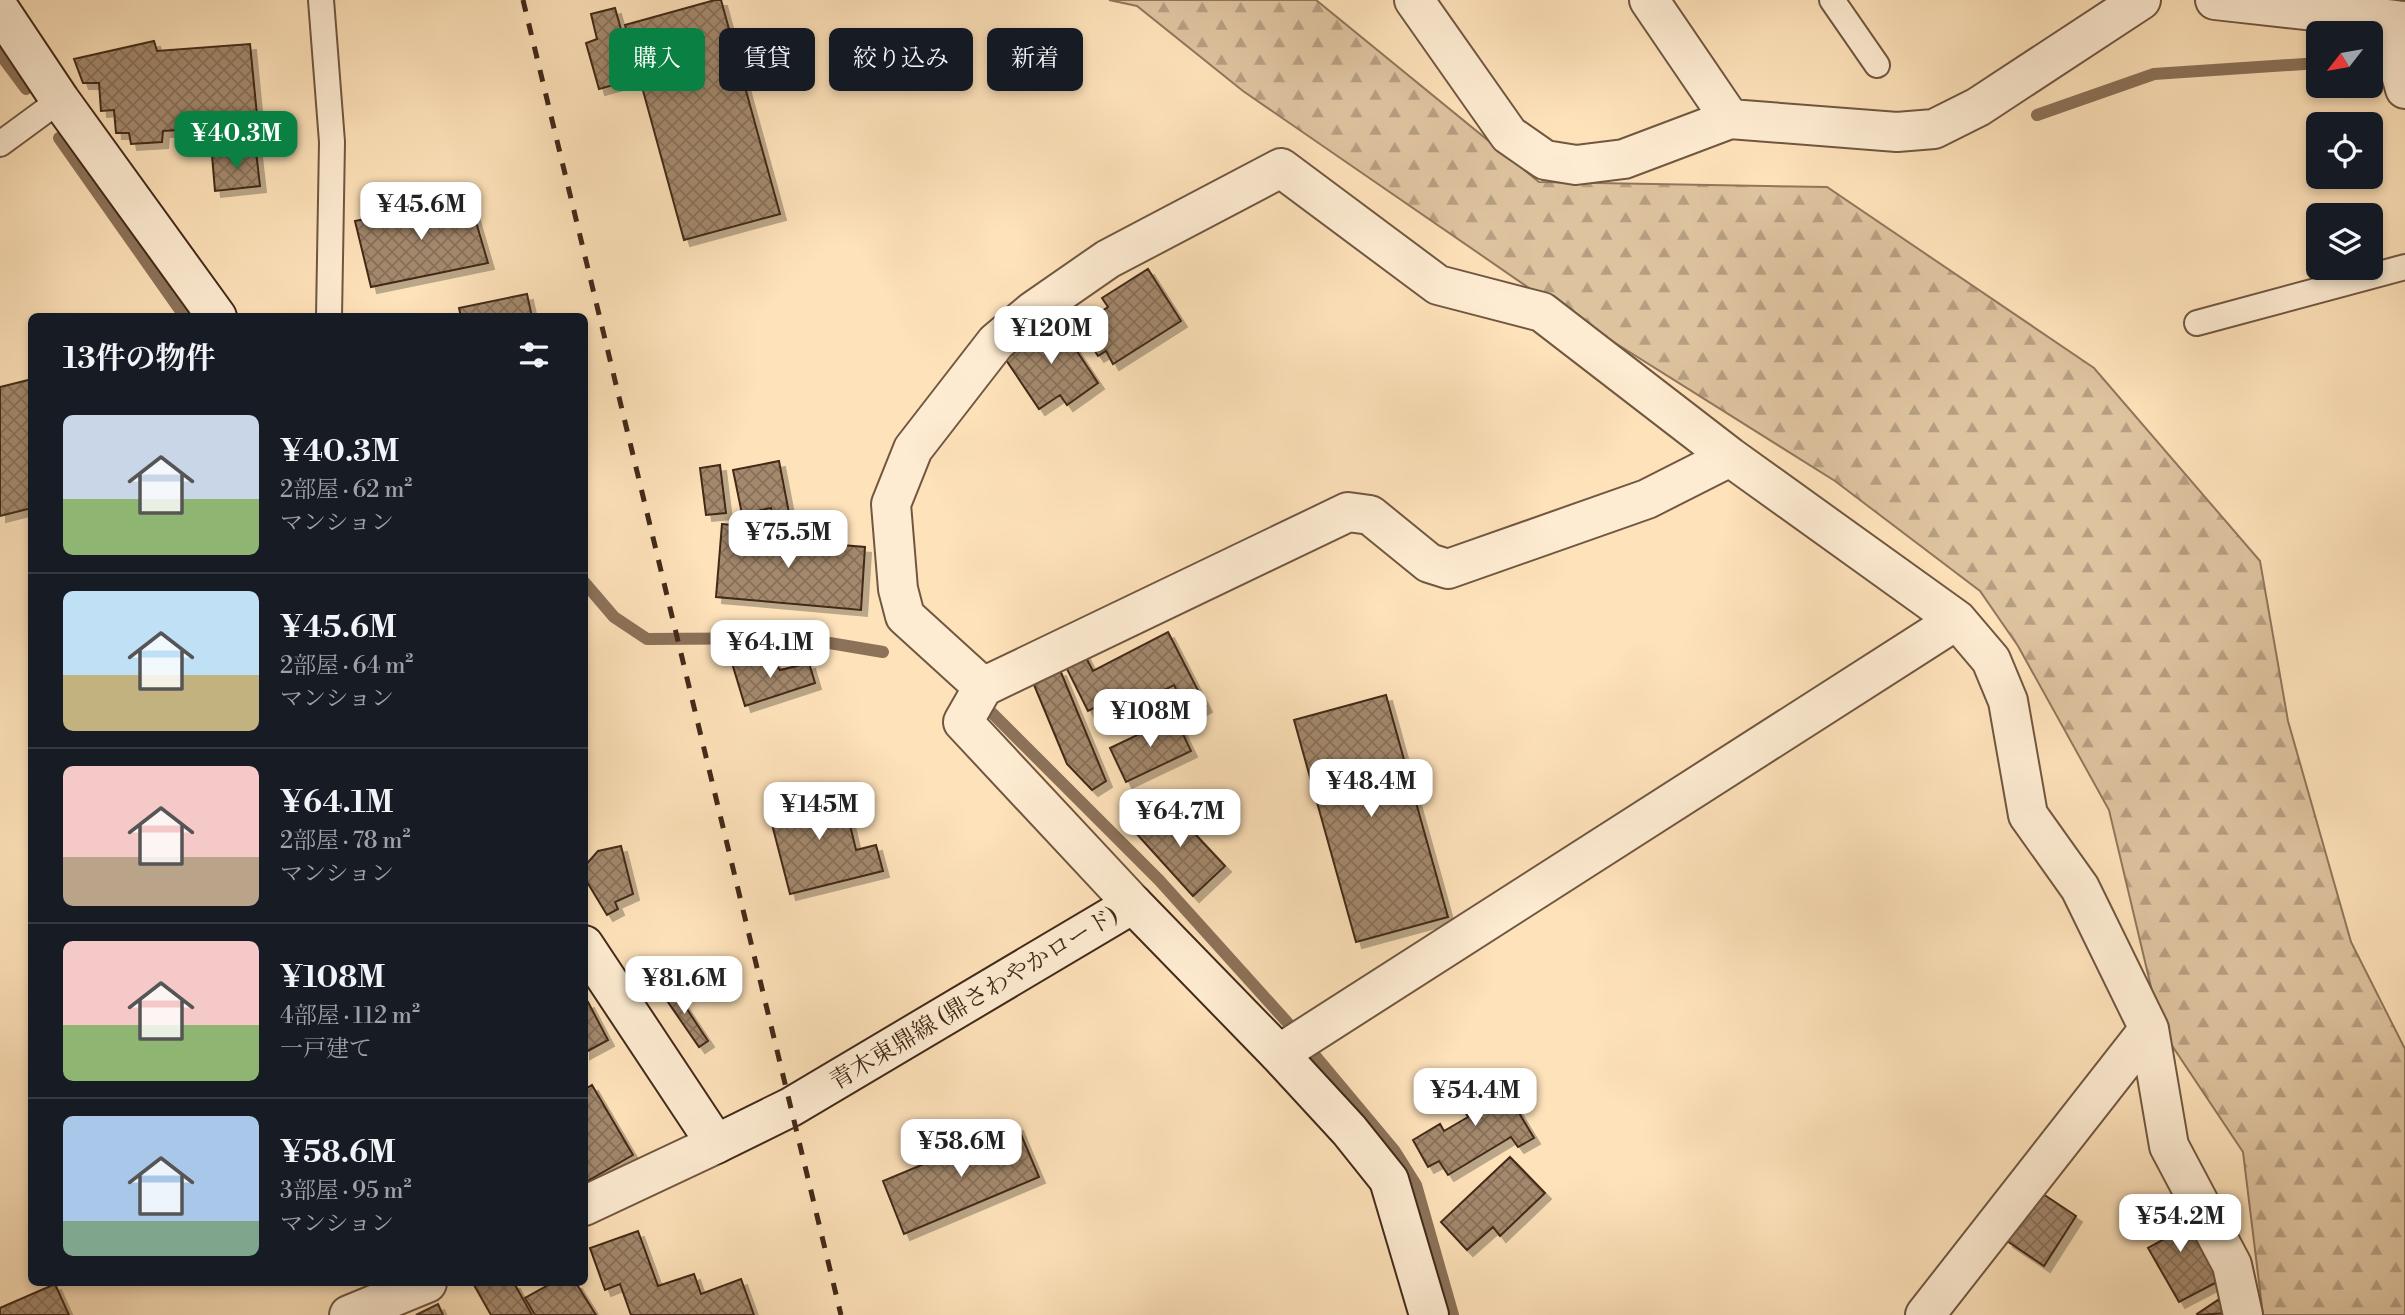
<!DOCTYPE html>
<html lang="ja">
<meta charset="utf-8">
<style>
body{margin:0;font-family:"Libre Bodoni","Noto Serif JP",serif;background:#20242c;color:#f1f3f6;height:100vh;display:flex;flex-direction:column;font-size:26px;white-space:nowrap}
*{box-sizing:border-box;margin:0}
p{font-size:23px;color:#9ea1a6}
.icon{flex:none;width:38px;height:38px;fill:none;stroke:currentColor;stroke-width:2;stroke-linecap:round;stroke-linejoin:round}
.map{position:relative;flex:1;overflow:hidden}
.drawer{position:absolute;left:28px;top:313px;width:560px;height:973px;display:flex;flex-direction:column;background:#171b24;border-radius:10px;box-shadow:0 4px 10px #0003}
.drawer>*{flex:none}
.banner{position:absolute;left:609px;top:28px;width:665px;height:63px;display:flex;gap:14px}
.needle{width:46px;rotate:239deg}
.controls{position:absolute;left:2306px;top:21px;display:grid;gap:14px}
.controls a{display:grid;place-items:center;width:77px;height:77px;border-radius:10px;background:#171b24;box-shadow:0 4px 10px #0003;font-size:35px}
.price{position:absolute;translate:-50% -60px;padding:0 16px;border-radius:14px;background:#fff;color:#222;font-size:23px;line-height:46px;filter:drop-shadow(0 2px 4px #0008)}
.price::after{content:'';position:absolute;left:50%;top:42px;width:21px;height:16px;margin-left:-10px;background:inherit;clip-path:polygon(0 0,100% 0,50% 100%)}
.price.on{background:#0b8043;color:#fff}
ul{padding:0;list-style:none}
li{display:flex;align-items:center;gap:21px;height:175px;padding:0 35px}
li+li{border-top:2px solid #363941}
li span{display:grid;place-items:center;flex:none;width:196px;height:140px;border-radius:10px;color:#555}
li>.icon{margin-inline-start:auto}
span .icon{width:84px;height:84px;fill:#fffc;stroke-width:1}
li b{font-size:30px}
h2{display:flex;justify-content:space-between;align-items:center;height:84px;padding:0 35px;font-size:30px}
.chip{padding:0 24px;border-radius:10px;background:#171b24;box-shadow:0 4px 10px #0003;font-size:24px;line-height:63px}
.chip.on{background:#0b8043;color:#fff}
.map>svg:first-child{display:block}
.forest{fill:url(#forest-firs);stroke:#90765c;stroke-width:2}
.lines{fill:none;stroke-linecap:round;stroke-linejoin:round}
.stream{stroke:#8c7259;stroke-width:12}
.building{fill:url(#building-cross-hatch);stroke:#422919;stroke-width:2;filter:url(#shadow)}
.service-casing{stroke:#715741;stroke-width:28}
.minor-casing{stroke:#715741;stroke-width:42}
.secondary-casing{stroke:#422919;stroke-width:42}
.service{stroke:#feecd2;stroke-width:24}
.minor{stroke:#feecd2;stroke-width:38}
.secondary{stroke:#feecd2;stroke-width:38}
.rail{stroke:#422919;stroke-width:5;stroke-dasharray:12 12;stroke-linecap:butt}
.labels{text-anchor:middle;stroke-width:7;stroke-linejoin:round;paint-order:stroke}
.street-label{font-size:24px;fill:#422919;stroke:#feecd2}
</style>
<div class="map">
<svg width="2405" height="1315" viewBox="0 0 2405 1315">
<defs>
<pattern id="forest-firs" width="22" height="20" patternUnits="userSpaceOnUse" patternTransform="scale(1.75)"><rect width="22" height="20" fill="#dec39f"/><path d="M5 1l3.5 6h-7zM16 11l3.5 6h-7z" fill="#b69e81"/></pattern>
<pattern id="building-cross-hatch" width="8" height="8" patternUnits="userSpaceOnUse" patternTransform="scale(1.75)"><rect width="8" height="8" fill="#a4896d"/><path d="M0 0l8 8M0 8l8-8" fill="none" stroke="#877059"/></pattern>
<filter id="shadow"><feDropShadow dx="6" dy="6" stdDeviation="0" flood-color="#0004"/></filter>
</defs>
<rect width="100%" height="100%" fill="#fee2ba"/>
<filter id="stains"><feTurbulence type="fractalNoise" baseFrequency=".00286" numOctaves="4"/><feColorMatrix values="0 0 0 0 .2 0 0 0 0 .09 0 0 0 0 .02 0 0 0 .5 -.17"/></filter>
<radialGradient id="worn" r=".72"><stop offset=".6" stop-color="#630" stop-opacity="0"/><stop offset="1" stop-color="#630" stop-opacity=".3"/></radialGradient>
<path class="forest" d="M1109 0H1316L1539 182 1827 187 2094 368 2260 561 2288 721 2351 942 2405 1049V1315H2263L2243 1152 2161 1029 2109 810 2018 646 1980 591 1835 481 1545 299 1243 91 1137 6Z"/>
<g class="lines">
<path class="stream" d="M0 54 26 89
M2371 60H2375
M2037 115 2154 74 2319 63
M59 138 185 317
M584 582 614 617 647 639 800 638 883 652
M992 713 1159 880 1287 1022 1394 1150 1416 1185 1453 1315"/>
</g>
<path class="building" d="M715 0H721L780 214 684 240 625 25Z
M615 8 635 79 599 89 586 43 597 39 591 14Z
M154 41 157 51 250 44 258 125 163 131 162 142 131 144 129 133H116L114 110 101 111 99 83H83L74 59Z
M256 151 260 186 215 191 212 155Z
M469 198 488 263 371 287 355 221Z
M1148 269 1181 321 1113 364 1106 351 1098 356 1079 326 1108 307 1102 298Z
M527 294 532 317H461L459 308Z
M1053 315 1098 383 1067 405 1060 395 1039 409 1004 357 1030 339 1027 333Z
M32 379V508L0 516V387Z
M779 461 790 518 774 521 771 508 742 514 733 470Z
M720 465 726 513 706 515 700 468Z
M722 524 781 530V540L865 547 861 610 716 597Z
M1168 632 1206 706 1189 715 1174 685 1125 710 1118 696 1088 711 1062 659 1081 648 1093 671Z
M772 659 780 670 809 663 815 683 745 706 732 663Z
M1060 670 1106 781 1092 790 1067 764 1032 680Z
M1386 695 1448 917 1356 942 1294 720Z
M1175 717 1191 751 1126 782 1110 748Z
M841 787 856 850 876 845 883 871 790 894 767 805Z
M1166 803 1225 866 1193 896 1135 832Z
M621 846 633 894 615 902 618 909 607 915 584 877V867L598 851Z
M671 985 708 1041 699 1047 661 992Z
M588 1002 608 1040 584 1053V1004Z
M1495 1073 1534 1138 1518 1147 1511 1137 1448 1175 1439 1161 1428 1167 1413 1140 1440 1124 1444 1131 1468 1117 1456 1096Z
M592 1085 633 1155 584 1183V1090Z
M1017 1125 1039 1177 904 1234 883 1181Z
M1510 1157 1545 1193 1500 1236 1493 1227 1467 1250 1441 1222Z
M2040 1192 2076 1216 2044 1266 2007 1241Z
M2169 1200 2176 1211 2180 1209 2219 1281 2179 1302 2148 1248 2164 1239 2149 1211Z
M638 1231 658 1286 694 1274 701 1294 741 1279 754 1315H631L620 1284 605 1290 590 1248Z
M477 1283H514L532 1315H491L474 1285Z
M552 1283H576L596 1315H535L525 1298Z
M55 1284 69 1315H0V1308Z
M2218 1300 2227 1313 2198 1315 2197 1314Z
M438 1304 443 1315H416Z"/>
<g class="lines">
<g class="service-casing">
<path id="service" d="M321 0 332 142 329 317
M1832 0 1877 65
M0 144 60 100
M2197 323 2405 267"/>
</g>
<g class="minor-casing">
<path id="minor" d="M1414 0 1509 135 1545 160 1576 165 1624 159 1730 119 1897 132 1934 129 1978 107 2141 0
M1649 0 1730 119
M2215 0 2405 21
M2396 20 2400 71 2405 89
M983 687 905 616 898 589 891 504 913 449 996 342 1033 311 1108 259 1281 168 1438 285 1542 312 1730 457 1957 620 1991 660 2008 701 2028 815 2080 888 2149 1029 2169 1146 2232 1265 2243 1315
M1133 904 963 722 983 687 1348 512 1370 515 1429 563 1448 569 1647 499 1730 457
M1279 1054 1957 620
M584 1206 716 1144
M349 1315 427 1283
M1925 1315 2149 1029"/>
</g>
<g class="secondary-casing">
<path id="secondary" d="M0 10 60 100 217 317
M584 945 716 1144 791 1107 1133 904 1279 1054 1349 1130 1389 1180 1429 1315"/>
</g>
<use href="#service" class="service"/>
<use href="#minor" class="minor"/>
<use href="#secondary" class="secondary"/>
<path class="rail" d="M523 0 841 1315"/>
</g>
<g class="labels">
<g class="street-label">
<text transform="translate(974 998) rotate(-31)" y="8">青木東鼎線 (鼎さわやかロード)</text>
</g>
</g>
<rect width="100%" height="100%" filter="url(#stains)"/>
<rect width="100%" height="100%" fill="url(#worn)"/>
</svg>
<div class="controls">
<a><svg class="needle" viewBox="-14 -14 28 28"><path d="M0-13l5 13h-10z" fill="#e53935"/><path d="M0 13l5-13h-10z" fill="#9ea1a6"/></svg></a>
<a><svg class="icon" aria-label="locate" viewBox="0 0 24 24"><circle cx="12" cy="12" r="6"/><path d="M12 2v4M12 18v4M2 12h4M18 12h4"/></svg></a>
<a><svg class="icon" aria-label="layers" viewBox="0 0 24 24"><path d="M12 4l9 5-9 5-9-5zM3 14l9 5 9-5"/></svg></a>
</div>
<b class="price on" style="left:236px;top:171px">¥40.3M</b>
<b class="price" style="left:421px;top:242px">¥45.6M</b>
<b class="price" style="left:1051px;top:366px">¥120M</b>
<b class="price" style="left:788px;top:570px">¥75.5M</b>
<b class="price" style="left:770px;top:680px">¥64.1M</b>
<b class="price" style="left:1150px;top:749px">¥108M</b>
<b class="price" style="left:1371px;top:819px">¥48.4M</b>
<b class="price" style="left:819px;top:842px">¥145M</b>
<b class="price" style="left:1180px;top:849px">¥64.7M</b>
<b class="price" style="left:684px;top:1016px">¥81.6M</b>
<b class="price" style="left:1475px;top:1128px">¥54.4M</b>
<b class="price" style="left:961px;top:1179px">¥58.6M</b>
<b class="price" style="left:2180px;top:1254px">¥54.2M</b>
<div class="banner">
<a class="chip on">購入</a>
<a class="chip">賃貸</a>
<a class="chip">絞り込み</a>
<a class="chip">新着</a>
</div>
<section class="drawer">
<h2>13件の物件<svg class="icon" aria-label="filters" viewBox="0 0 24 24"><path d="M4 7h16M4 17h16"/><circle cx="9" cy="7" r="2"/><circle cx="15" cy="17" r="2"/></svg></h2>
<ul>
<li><span style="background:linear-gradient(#c9d6e8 60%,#8fb573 0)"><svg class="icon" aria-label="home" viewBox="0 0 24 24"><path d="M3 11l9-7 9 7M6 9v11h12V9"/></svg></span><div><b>¥40.3M</b><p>2部屋 · 62 m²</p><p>マンション</p></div></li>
<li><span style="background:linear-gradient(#bfe0f5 60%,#c2b280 0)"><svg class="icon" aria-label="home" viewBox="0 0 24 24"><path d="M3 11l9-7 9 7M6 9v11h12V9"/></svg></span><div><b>¥45.6M</b><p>2部屋 · 64 m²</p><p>マンション</p></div></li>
<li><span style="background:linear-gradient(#f6c9c9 65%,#b9a48a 0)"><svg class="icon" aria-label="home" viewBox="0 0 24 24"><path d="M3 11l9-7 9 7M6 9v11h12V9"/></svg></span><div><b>¥64.1M</b><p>2部屋 · 78 m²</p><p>マンション</p></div></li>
<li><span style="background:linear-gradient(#f6c9c9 60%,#8fb573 0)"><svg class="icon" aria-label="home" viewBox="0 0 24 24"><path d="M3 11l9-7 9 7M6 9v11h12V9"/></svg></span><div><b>¥108M</b><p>4部屋 · 112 m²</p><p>一戸建て</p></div></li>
<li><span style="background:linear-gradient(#a9c7e8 75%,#7fa58c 0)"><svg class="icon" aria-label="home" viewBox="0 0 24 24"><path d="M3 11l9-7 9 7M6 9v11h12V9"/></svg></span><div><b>¥58.6M</b><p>3部屋 · 95 m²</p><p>マンション</p></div></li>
</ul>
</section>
</div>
